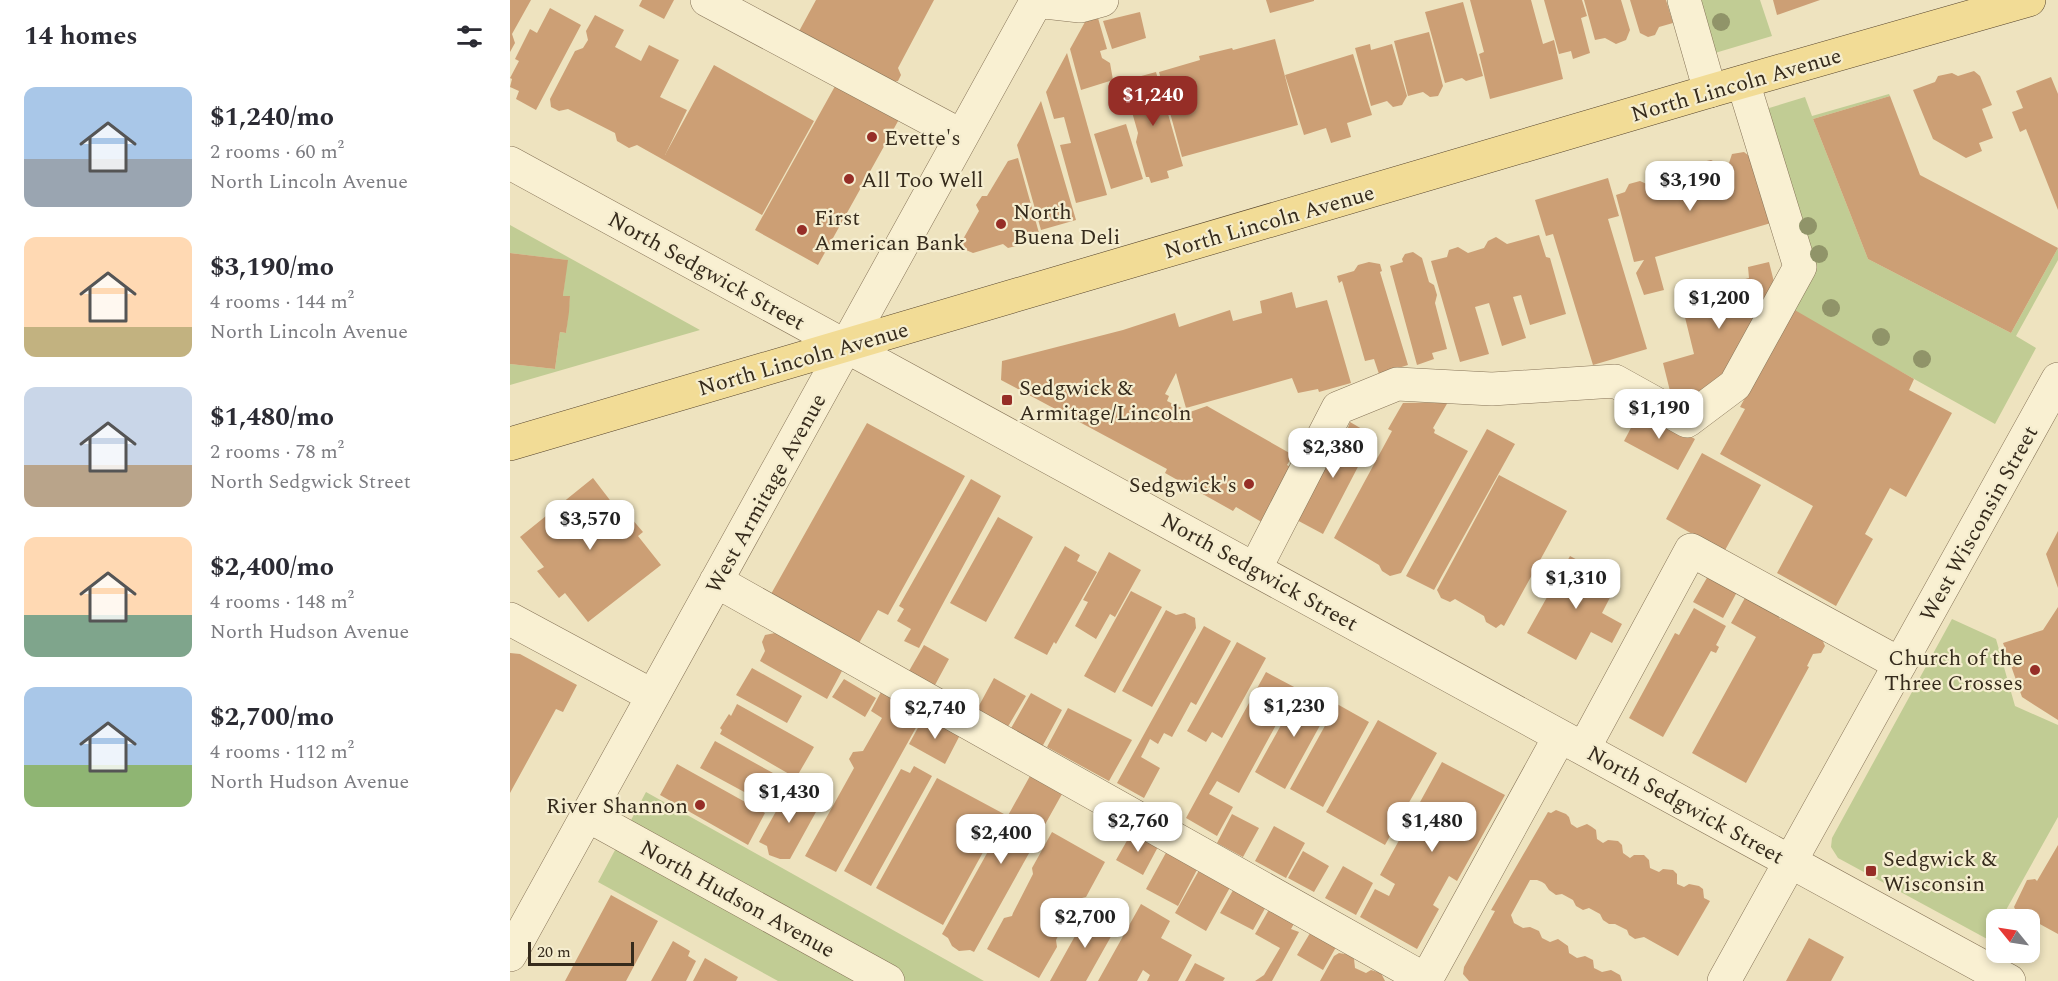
<!DOCTYPE html>
<meta charset="utf-8">
<style>
body{margin:0;font-family:Spectral,serif;background:#f2f2f3;color:#2b2b33;height:100vh;display:flex;flex-direction:column;font-size:22px;white-space:nowrap}
*{box-sizing:border-box;margin:0}
p{font-size:20px;color:#7c7c81}
.icon{flex:none;width:33px;height:33px;fill:none;stroke:currentColor;stroke-width:2;stroke-linecap:round;stroke-linejoin:round}
.map{position:relative;flex:1;overflow:hidden}
.side{display:flex;flex-direction:column;background:#fff;width:510px}
.side>*{flex:none}
.needle{width:39px;rotate:300deg}
.fabs{position:absolute;left:1476px;top:909px;display:grid;gap:12px}
.fabs a{display:grid;place-items:center;width:54px;height:54px;border-radius:12px;background:#fff;box-shadow:0 3px 9px #0003;font-size:30px}
.scale{position:absolute;left:18px;bottom:15px;width:106px;box-sizing:border-box;padding-left:6px;border:3px solid #362b1c;border-top:0;font-size:16px;line-height:21px;white-space:nowrap;color:#362b1c;-webkit-text-stroke:4px #f5edcf;paint-order:stroke}
.price{position:absolute;translate:-50% -51px;padding:0 14px;border-radius:12px;background:#fff;color:#222;font-size:20px;line-height:39px;filter:drop-shadow(0 2px 3px #0008)}
.price::after{content:'';position:absolute;left:50%;top:36px;width:18px;height:14px;margin-left:-9px;background:inherit;clip-path:polygon(0 0,100% 0,50% 100%)}
.price.active{background:#962e27;color:#fff}
ul{padding:0;list-style:none}
li{display:flex;align-items:center;gap:18px;height:150px;padding:0 24px}
li span{display:grid;place-items:center;flex:none;width:168px;height:120px;border-radius:12px;color:#555}
li>.icon{margin-inline-start:auto}
span .icon{width:72px;height:72px;fill:#fffc;stroke-width:1}
li b{font-size:26px}
h2{display:flex;justify-content:space-between;align-items:center;height:72px;padding:0 24px;font-size:26px}
main{display:flex;flex:1;min-height:0}
.map>svg:first-child{display:block}
.green{fill:#c1cc94}
.building{fill:#cc9f75}
.lines{fill:none;stroke-linecap:round;stroke-linejoin:round}
.minor-casing{stroke:#877458;stroke-width:34}
.major-casing{stroke:#54422c;stroke-width:34}
.minor{stroke:#f9f0d2;stroke-width:33}
.major{stroke:#f2dc96;stroke-width:33}
.tree{fill:#909469}
.poi-dot{fill:#962e27;stroke:#f5edcf;stroke-width:2}
.labels{text-anchor:middle;stroke-width:4.5;stroke-linejoin:round;paint-order:stroke}
.street-label{font-size:22px;fill:#362b1c;stroke:#f5edcf}
.poi-label{font-size:22px;fill:#362b1c;stroke:#f5edcf;text-anchor:start}
</style>
<main>
<section class="side">
<h2>14 homes<svg class="icon" aria-label="filters" viewBox="0 0 24 24"><path d="M4 7h16M4 17h16"/><circle cx="9" cy="7" r="2"/><circle cx="15" cy="17" r="2"/></svg></h2>
<ul>
<li><span style="background:linear-gradient(#a9c7e8 60%,#9aa5b1 0)"><svg class="icon" aria-label="home" viewBox="0 0 24 24"><path d="M3 11l9-7 9 7M6 9v11h12V9"/></svg></span><div><b>$1,240/mo</b><p>2 rooms · 60 m²</p><p>North Lincoln Avenue</p></div></li>
<li><span style="background:linear-gradient(#ffd9b3 75%,#c2b280 0)"><svg class="icon" aria-label="home" viewBox="0 0 24 24"><path d="M3 11l9-7 9 7M6 9v11h12V9"/></svg></span><div><b>$3,190/mo</b><p>4 rooms · 144 m²</p><p>North Lincoln Avenue</p></div></li>
<li><span style="background:linear-gradient(#c9d6e8 65%,#b9a48a 0)"><svg class="icon" aria-label="home" viewBox="0 0 24 24"><path d="M3 11l9-7 9 7M6 9v11h12V9"/></svg></span><div><b>$1,480/mo</b><p>2 rooms · 78 m²</p><p>North Sedgwick Street</p></div></li>
<li><span style="background:linear-gradient(#ffd9b3 65%,#7fa58c 0)"><svg class="icon" aria-label="home" viewBox="0 0 24 24"><path d="M3 11l9-7 9 7M6 9v11h12V9"/></svg></span><div><b>$2,400/mo</b><p>4 rooms · 148 m²</p><p>North Hudson Avenue</p></div></li>
<li><span style="background:linear-gradient(#a9c7e8 65%,#8fb573 0)"><svg class="icon" aria-label="home" viewBox="0 0 24 24"><path d="M3 11l9-7 9 7M6 9v11h12V9"/></svg></span><div><b>$2,700/mo</b><p>4 rooms · 112 m²</p><p>North Hudson Avenue</p></div></li>
</ul>
</section>
<div class="map">
<svg width="1548" height="981" viewBox="0 0 1548 981">
<rect width="100%" height="100%" fill="#eee3bf"/>
<path class="green" d="M1190 0H1250L1262 36 1205 53Z
M1379 94 1380 96 1303 119 1358 259 1501 333 1548 248V260L1506 336 1526 348 1485 424 1282 311 1307 266 1246 112 1295 97 1302 116Z
M0 225 190 330 0 385V364L45 369 50 332 56 333 60 296H53L57 260 0 253Z
M1442 619 1486 639 1505 706 1548 725V817L1491 919 1486 920V927L1479 940 1328 858 1321 847 1322 838Z
M136 792 474 981H268L88 882Z"/>
<path class="building" d="M0 0H21L2 34 5 43 0 52Z
M132 0H164L154 19 129 6Z
M306 0H424L388 68 391 75 388 81 378 83 287 35Z
M756 0H804V1L760 13Z
M960 0H1021L1033 44 1044 40 1053 79 980 99 969 54 974 52Z
M1034 0H1072L1077 16 1071 18 1080 53 1063 59 1061 51 1049 54Z
M1074 0H1111L1120 30 1116 40 1106 44 1095 38 1085 40Z
M1120 0H1156L1163 23 1149 27 1145 35 1138 37 1130 33Z
M1263 0H1310L1267 15Z
M953 2 973 76 956 81 952 78 935 83 915 12Z
M40 8 71 25 26 110 6 99 9 91 0 87 2 79 0 78 9 61 5 59 20 29 27 33Z
M630 12 636 38 602 49 593 21Z
M85 15 114 30 105 47 131 61 139 45 169 60 150 97 177 110 155 155 204 65 304 121 252 215 127 145 119 148 107 141 105 133 58 109 49 111 41 107 40 99 65 51 73 48 78 40 76 31Z
M588 18 597 49 590 51 592 58 600 63 603 80 571 90 560 49 575 22Z
M919 32 933 86 928 96 920 97 913 92 898 96 884 41Z
M765 39 788 125 672 157 649 72 690 60 689 56 722 48 723 50Z
M860 44 861 50 882 44 897 96 892 105 883 107 877 101 861 106 845 48Z
M557 53 597 195 566 203 550 145 561 143 554 117 544 119 536 92Z
M843 54 862 115 837 123 841 137 821 143 816 128 794 135 775 75Z
M1464 71 1470 76 1482 105 1472 109 1483 138 1469 143 1472 151 1456 158 1423 139 1403 90 1425 82 1428 76 1442 73 1448 76Z
M646 72 673 166 657 171 659 178 641 183 639 177H636L626 142 628 133 613 81Z
M1541 77 1548 94V210L1516 129 1510 132 1502 112 1513 108 1506 91Z
M329 79 392 114 308 265 245 230Z
M1380 96 1410 175 1548 248 1501 333 1358 259 1303 119Z
M531 101 566 220 531 230 507 145Z
M616 124 633 179 601 189 584 134Z
M1234 152 1243 159 1261 223 1145 257 1154 290 1134 295 1126 273 1134 260 1124 262 1106 195 1115 192 1119 184 1130 181 1141 186 1144 185 1148 183 1152 175 1166 171 1173 174 1184 172 1188 163 1201 160 1211 165 1219 163 1222 154Z
M508 158 529 233 510 239 506 246 498 248 493 244 463 253 456 250 452 241 469 211 466 205 472 196H477L498 161Z
M1098 178 1109 216 1098 219 1137 349 1083 365 1043 234 1036 236 1025 200Z
M1029 235 1036 257 1040 258 1056 314 1020 325 1011 295 1003 297 1016 338 992 346 979 303 965 307 979 354 950 362 921 261 937 257 939 250 948 247 958 253 974 248 978 241 986 237 997 244Z
M903 252 912 258 919 282 924 285 927 295 925 303 937 349 922 353 924 359 907 365 880 266 893 262 892 259 895 254Z
M0 253 58 260 53 296H60L59 312 56 333 50 332 45 369 0 364Z
M859 262 870 264 872 271 870 272 898 365 869 374 864 359 855 361 832 281 829 283 827 276 844 271 848 265Z
M1259 262 1266 290 1228 358 1197 390 1168 398 1161 395 1153 363 1184 354 1170 297 1239 278 1238 267Z
M782 292 786 308 817 300 841 383 809 392 808 389 788 393 782 378 676 408 666 373 655 394 659 396 657 401 680 412 697 406 783 455 777 465 791 473 760 527 726 507 723 511 655 473 657 469 491 380 492 361 613 330 665 313 669 327 720 310 723 321 752 313 750 301Z
M1283 309 1404 379 1399 390 1442 413 1396 497 1380 488 1355 534 1363 539 1326 606 1267 573 1303 506 1210 454 1235 409 1230 407Z
M938 402 923 428 925 430 924 433 958 451 891 573 880 576 872 571 869 565 824 538 882 431 878 429 893 403Z
M1131 409 1185 439 1168 470 1114 441Z
M840 422 864 436 813 534 783 518 825 438 833 442Z
M357 423 455 476 378 615 368 610 349 643 261 594Z
M977 429 1005 444 924 590 896 576Z
M1192 453 1251 485 1214 552 1156 519Z
M989 475 1057 511 994 626 991 624 986 628 976 622 974 616 945 599 940 602 931 598 927 590Z
M83 478 106 508 110 505 133 532 128 536 151 565 78 622 55 593 49 598 27 571 34 567 10 537Z
M461 479 491 496 409 648 394 641 401 629 387 621 394 609 389 606Z
M488 517 523 537 476 622 440 603Z
M1548 531V588L1536 554Z
M555 546 570 555 567 561 587 572 546 644 544 642 537 655 504 638Z
M599 552 631 570 605 617 600 614 586 639 565 626 578 602 573 600Z
M1060 556 1108 582 1092 613 1112 624 1102 643 1081 632 1066 660 1017 633Z
M1198 576 1227 592 1213 618 1183 602Z
M621 591 652 607 605 693 574 676Z
M1236 596 1268 614 1270 619 1276 618 1311 637 1315 646 1311 653 1303 654 1297 666 1299 667 1236 783 1182 753 1246 637 1221 623Z
M1548 607V720L1512 697 1493 643 1533 630Z
M1184 608 1216 626 1206 645 1209 647 1206 653 1201 651 1153 737 1119 718 1165 633 1169 635Z
M656 610 666 615 675 613 685 618 686 628 642 707 612 691Z
M694 626 721 641 686 705 681 702 662 737 654 733 648 744 640 739 631 757 650 768 634 798 607 783Z
M265 633 332 671 317 699 250 661 255 651 252 642 255 635Z
M727 642 756 658 712 738 702 732 696 742 677 731Z
M414 645 439 659 425 685 399 671Z
M0 653 10 654 67 685 53 712 46 709 0 793Z
M242 668 292 696 277 723 226 695Z
M756 672 786 688 729 793 707 781 699 794 723 807 707 836 676 818Z
M484 678 516 696 496 730 465 713Z
M334 679 366 698 355 717 322 697Z
M791 689 801 695 810 692 820 698 819 709 775 789 745 772Z
M371 692 413 715 326 872 295 856 344 768 339 759 343 752 353 751 372 718 361 711Z
M521 693 552 710 532 747 500 730Z
M227 704 304 747 286 778 210 734 212 730 210 728 219 714 221 716Z
M827 704 859 722 813 807 780 789Z
M558 708 622 740 599 781 537 747Z
M415 715 450 735 435 764 399 744Z
M868 720 927 753 875 845 816 812Z
M205 741 263 773 249 800 190 768Z
M932 762 995 795 947 881 939 876 923 905 929 909 907 949 850 917 865 889 879 896 885 884 870 875Z
M167 764 255 813 238 845 150 795Z
M404 766 422 776 361 886 334 871 391 769 400 773Z
M520 776 552 794 464 952 460 950 449 951 442 946 438 938 432 934Z
M427 778 494 814 433 925 366 888Z
M279 788 303 800 306 797 312 801 280 859H270L259 855 257 846 249 842Z
M1046 810 1056 814 1059 817 1061 824 1067 828 1077 824 1082 827 1086 830 1087 839 1093 843 1098 840 1108 841 1112 845 1113 853 1120 858 1124 855H1134L1139 860 1140 868 1149 872 1153 869 1163 870 1167 874V884L1174 887 1179 884 1189 886 1193 889 1194 898 1200 901 1168 956 1134 937 1125 939 1119 935 1117 930 1105 924H1099L1093 920 1090 914 1079 908 1073 910 1066 906 1063 900 1052 894 1046 895 1039 890 1035 884 1032 882 1027 880H1020L1001 915 1004 923 1013 928 1020 927 1029 931 1032 938 1040 942 1048 939 1058 946 1059 953 1067 958 1075 956 1083 960 1084 968 1092 972 1101 970 1110 975 1112 981H959L953 974 954 967 985 911 981 910 1038 812 1041 813Z
M722 814 749 828 733 857 707 843Z
M764 826 795 843 776 878 745 861Z
M623 830 649 845 633 875 606 860Z
M542 832 595 862 576 897 568 899 546 940 547 947 529 978 477 949 494 918 502 916 503 913 523 874 522 868Z
M1548 845V934L1506 911 1504 907 1517 880 1525 879 1527 881Z
M658 849 689 866 668 906 636 889Z
M793 851 819 866 804 892 778 878Z
M692 865 723 882 696 931 665 913Z
M833 866 863 883 846 915 815 898Z
M726 885 758 903 743 930 710 913Z
M101 895 148 921 116 981H55Z
M631 904 660 921 651 938 682 955 668 981H637L640 975 633 970 627 981H588Z
M761 906 786 920 781 929 789 932 762 981H745L754 975 770 948 745 934Z
M580 909 608 924 576 981H540Z
M803 928 829 942 813 970 787 955Z
M1299 938 1334 957 1321 981H1276Z
M163 941 180 951 178 956 186 961 176 981H141Z
M829 953 841 955 844 959 845 968 856 973 861 970 871 973 875 981H810L824 956Z
M195 958 228 977 226 981H183Z
M685 963 715 978 713 981H675Z"/>
<g class="lines">
<g class="minor-casing">
<path id="minor" d="M197 0 452 136
M1174 0 1200 91
M526 1 570 6 592 0
M0 163 1499 981
M745 569 828 408 887 384 982 389 1105 381 1177 421 1225 385 1290 267 1233 82
M206 581 916 980 1050 736
M0 619 143 696
M1074 748 1181 550 1390 664
M77 815 378 981
M0 955 527 0
M1214 981 1548 379"/>
</g>
<g class="major-casing">
<path id="major" d="M0 444 1200 91 1519 0"/>
</g>
<use href="#minor" class="minor"/>
<use href="#major" class="major"/>
</g>
<g class="tree">
<circle cx="1211" cy="22" r="9"/>
<circle cx="1298" cy="226" r="9"/>
<circle cx="1309" cy="254" r="9"/>
<circle cx="1321" cy="308" r="9"/>
<circle cx="1371" cy="337" r="9"/>
<circle cx="1412" cy="359" r="9"/>
</g>
<g class="poi-dot">
<circle cx="362" cy="137" r="6"/>
<circle cx="339" cy="179" r="6"/>
<circle cx="491" cy="224" r="6"/>
<circle cx="292" cy="230" r="6"/>
<rect x="491" y="394" width="12" height="12" rx="3"/>
<circle cx="739" cy="484" r="6"/>
<circle cx="1525" cy="670" r="6"/>
<circle cx="190" cy="805" r="6"/>
<rect x="1355" y="865" width="12" height="12" rx="3"/>
</g>
<g class="labels">
<g class="street-label">
<text transform="translate(1226 84) rotate(-16)" y="8">North Lincoln Avenue</text>
<text transform="translate(759 221) rotate(-16)" y="8">North Lincoln Avenue</text>
<text transform="translate(197 270) rotate(29)" y="8">North Sedgwick Street</text>
<text transform="translate(293 358) rotate(-16)" y="8">North Lincoln Avenue</text>
<text transform="translate(255 493) rotate(-61)" y="8">West Armitage Avenue</text>
<text transform="translate(1468 523) rotate(-61)" y="8">West Wisconsin Street</text>
<text transform="translate(750 571) rotate(29)" y="8">North Sedgwick Street</text>
<text transform="translate(1176 804) rotate(29)" y="8">North Sedgwick Street</text>
<text transform="translate(228 898) rotate(29)" y="8">North Hudson Avenue</text>
</g>
<g class="poi-label">
<text x="374" y="145">Evette's</text>
<text x="351" y="187">All Too Well</text>
<text x="503" y="219">North<tspan x="503" dy="25">Buena Deli</tspan></text>
<text x="304" y="225">First<tspan x="304" dy="25">American Bank</tspan></text>
<text x="509" y="395">Sedgwick &amp;<tspan x="509" dy="25">Armitage/Lincoln</tspan></text>
<text x="727" y="492" text-anchor="end">Sedgwick's</text>
<text x="1513" y="665" text-anchor="end">Church of the<tspan x="1513" dy="25">Three Crosses</tspan></text>
<text x="178" y="813" text-anchor="end">River Shannon</text>
<text x="1373" y="866">Sedgwick &amp;<tspan x="1373" dy="25">Wisconsin</tspan></text>
</g>
</g>
</svg>
<div class="fabs">
<a><svg class="needle" viewBox="-14 -14 28 28"><path d="M0-13l5 13h-10z" fill="#e53935"/><path d="M0 13l5-13h-10z" fill="#7c7c81"/></svg></a>
</div>
<div class="scale">20 m</div>
<b class="price active" style="left:643px;top:127px">$1,240</b>
<b class="price" style="left:1180px;top:212px">$3,190</b>
<b class="price" style="left:1209px;top:330px">$1,200</b>
<b class="price" style="left:1149px;top:440px">$1,190</b>
<b class="price" style="left:823px;top:479px">$2,380</b>
<b class="price" style="left:80px;top:551px">$3,570</b>
<b class="price" style="left:1066px;top:610px">$1,310</b>
<b class="price" style="left:784px;top:738px">$1,230</b>
<b class="price" style="left:425px;top:740px">$2,740</b>
<b class="price" style="left:279px;top:824px">$1,430</b>
<b class="price" style="left:628px;top:853px">$2,760</b>
<b class="price" style="left:922px;top:853px">$1,480</b>
<b class="price" style="left:491px;top:865px">$2,400</b>
<b class="price" style="left:575px;top:949px">$2,700</b>
</div>
</main>
